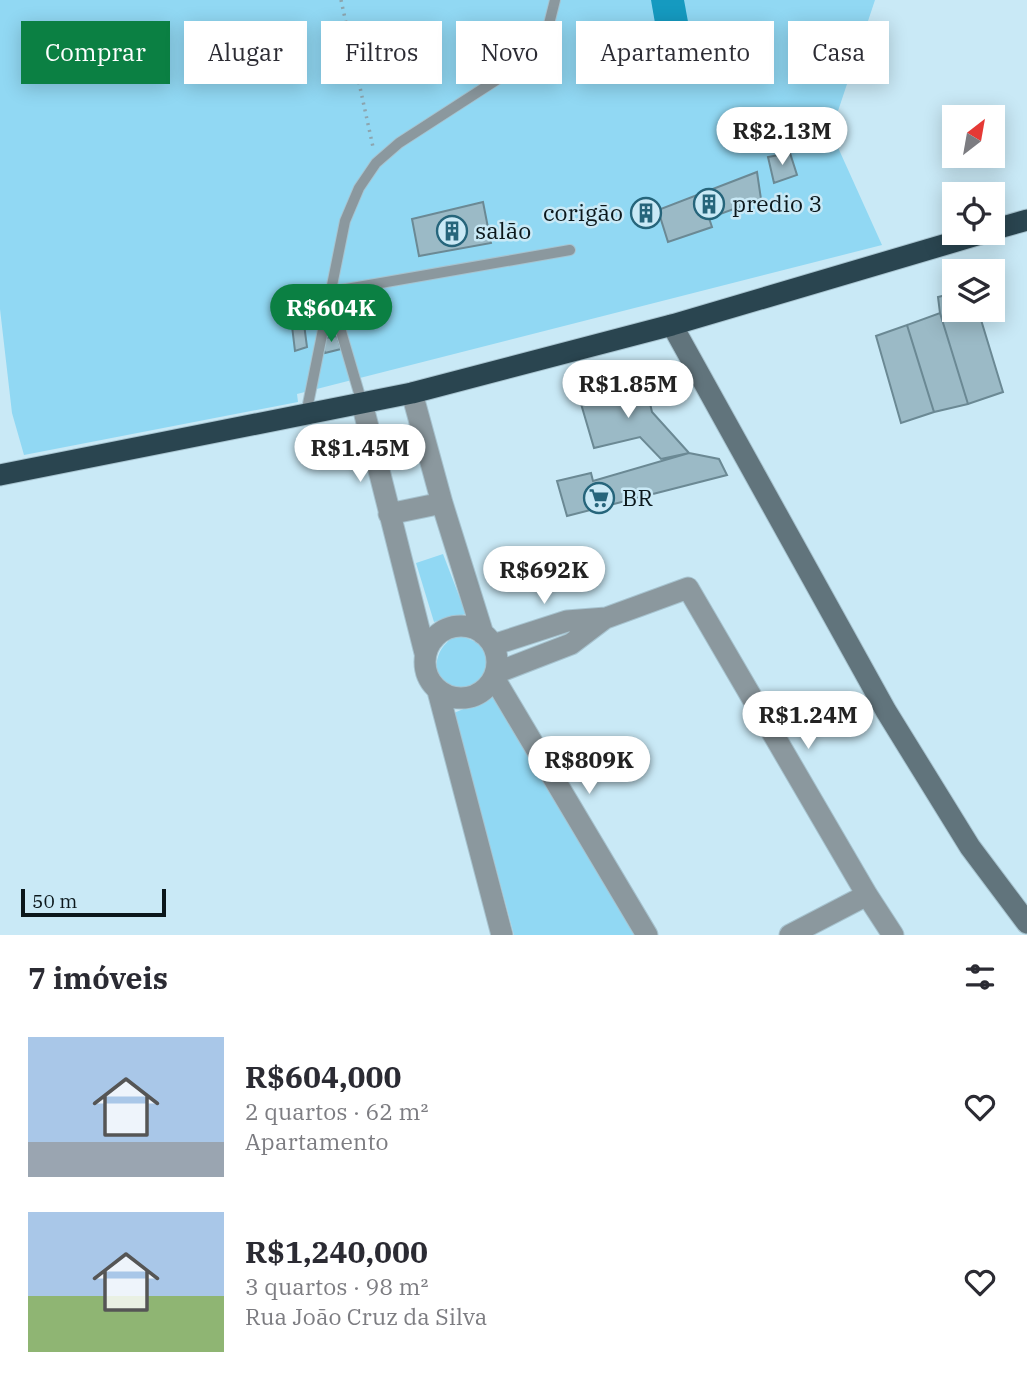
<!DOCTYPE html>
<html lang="pt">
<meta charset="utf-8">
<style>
body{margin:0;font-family:"IBM Plex Serif",serif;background:#f2f2f3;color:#2b2b33;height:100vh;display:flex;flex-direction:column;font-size:26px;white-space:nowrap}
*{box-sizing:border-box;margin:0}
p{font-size:23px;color:#7c7c81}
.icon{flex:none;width:38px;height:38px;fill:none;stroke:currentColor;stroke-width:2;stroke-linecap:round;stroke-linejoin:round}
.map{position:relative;height:935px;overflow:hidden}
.side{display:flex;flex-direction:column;background:#fff;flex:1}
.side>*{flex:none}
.top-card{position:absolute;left:21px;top:21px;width:985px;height:63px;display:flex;gap:14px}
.needle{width:46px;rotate:31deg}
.buttons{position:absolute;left:942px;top:105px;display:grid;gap:14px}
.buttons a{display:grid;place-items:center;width:63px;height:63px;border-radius:0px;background:#fff;box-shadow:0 4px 18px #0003;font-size:35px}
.scale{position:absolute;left:21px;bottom:18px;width:145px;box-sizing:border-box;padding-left:7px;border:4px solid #0b171b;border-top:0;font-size:19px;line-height:24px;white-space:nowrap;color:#0b171b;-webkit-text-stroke:5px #c9e9f6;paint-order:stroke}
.price{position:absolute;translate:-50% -60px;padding:0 16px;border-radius:24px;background:#fff;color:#222;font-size:23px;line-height:46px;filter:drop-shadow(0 2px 4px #0008)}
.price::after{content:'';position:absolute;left:50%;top:42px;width:21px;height:16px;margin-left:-10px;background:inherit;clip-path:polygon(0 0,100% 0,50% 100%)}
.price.active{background:#0b8043;color:#fff}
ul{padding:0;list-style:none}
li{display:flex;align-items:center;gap:21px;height:175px;padding:0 28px}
li span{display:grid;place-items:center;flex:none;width:196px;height:140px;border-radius:0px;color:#555}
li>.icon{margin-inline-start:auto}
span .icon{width:84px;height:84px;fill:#fffc;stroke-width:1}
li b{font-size:30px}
h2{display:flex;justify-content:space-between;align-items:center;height:84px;padding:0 28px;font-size:30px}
.pill{padding:0 24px;border-radius:0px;background:#fff;box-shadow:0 4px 18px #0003;font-size:24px;line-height:63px}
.pill.active{background:#0b8043;color:#fff}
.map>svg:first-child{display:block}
.green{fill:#91d8f3}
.water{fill:#159ac0}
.building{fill:#9bbac6;stroke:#6b8994;stroke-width:2}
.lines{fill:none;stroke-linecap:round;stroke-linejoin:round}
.lane-casing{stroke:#a7c3cf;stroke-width:12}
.street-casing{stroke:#a7c3cf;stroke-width:23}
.secondary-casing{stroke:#a7c3cf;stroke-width:23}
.highway-casing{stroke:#a7c3cf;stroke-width:23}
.path{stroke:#8ca5af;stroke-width:3.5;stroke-dasharray:2 5;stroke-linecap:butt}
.lane{stroke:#8b989e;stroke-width:10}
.street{stroke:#8b989e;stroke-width:21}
.secondary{stroke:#61747c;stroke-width:21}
.highway{stroke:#2a4550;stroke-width:21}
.labels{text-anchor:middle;stroke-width:5;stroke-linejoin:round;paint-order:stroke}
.poi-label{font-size:23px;fill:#0b171b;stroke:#c9e9f6;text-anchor:start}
</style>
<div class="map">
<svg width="1027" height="935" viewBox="0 0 1027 935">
<rect width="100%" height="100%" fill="#c9e9f6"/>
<path class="green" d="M0 0H875L831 132 882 245 297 394 298 402 24 455 12 413 0 309Z
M443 554 466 614 434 622 416 563Z
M456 635C473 639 494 647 488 669 487 674 482 680 479 685L458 692 436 676C436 656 439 647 456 635Z
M496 695 636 935H514L454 713Z"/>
<path class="water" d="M651 0H684L691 38 659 46Z"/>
<path class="building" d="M790 153 797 175 774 183 768 157Z
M757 172 761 199 709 218 712 227 668 242 658 210Z
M483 202 491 243 419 256 412 219Z
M655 203 660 214 638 223 633 212Z
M954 293V310H978L1003 392 968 404 940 313 938 297Z
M940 313 968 404 934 412 907 325Z
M304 324 307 347 295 351 292 326Z
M907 325 934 412 901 423 876 336Z
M337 336 341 349 325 353 320 339Z
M645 382 652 412 689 453 661 459 640 437 594 448 579 397Z
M689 453 719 459 727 475 567 516 557 481 591 473 593 481Z"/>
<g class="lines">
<g class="lane-casing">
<path id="lane" d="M329 292 570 250
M330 294 362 403
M306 414 345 221 359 188 376 163 399 143 532 57 546 36 555 0"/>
</g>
<g class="street-casing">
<path id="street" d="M412 393 442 503 483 634
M362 403 425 653
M389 514 442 503
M425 662a36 36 0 1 1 72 0a36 36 0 1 1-72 0Z
M493 645 567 621 606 618 688 588 867 895 893 935
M496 673 571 644 604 619
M494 678 647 935
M438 691 502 935
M790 935 867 895"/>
</g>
<g class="secondary-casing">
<path id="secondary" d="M672 325 886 711 970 847 1027 923"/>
</g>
<g class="highway-casing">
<path id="highway" d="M992 230 1027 220
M0 475 412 393 672 325 984 233"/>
</g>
<path class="path" d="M341 0 373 147"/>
<use href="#lane" class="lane"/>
<use href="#street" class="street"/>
<use href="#secondary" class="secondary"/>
<use href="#highway" class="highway"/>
</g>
<defs>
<g id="building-ring" transform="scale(1.575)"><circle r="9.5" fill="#c9e9f6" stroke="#26657b" stroke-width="1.5"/><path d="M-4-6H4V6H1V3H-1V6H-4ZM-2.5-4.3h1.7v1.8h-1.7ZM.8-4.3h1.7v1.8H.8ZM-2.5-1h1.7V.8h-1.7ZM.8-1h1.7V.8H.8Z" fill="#26657b"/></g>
<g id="supermarket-ring" transform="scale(1.575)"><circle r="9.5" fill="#c9e9f6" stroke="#26657b" stroke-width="1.5"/><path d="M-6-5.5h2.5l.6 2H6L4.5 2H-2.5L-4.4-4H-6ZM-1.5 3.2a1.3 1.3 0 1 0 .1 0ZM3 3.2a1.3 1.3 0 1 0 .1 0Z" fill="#26657b"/></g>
</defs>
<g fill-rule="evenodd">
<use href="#building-ring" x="709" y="204"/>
<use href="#building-ring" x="646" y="213"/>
<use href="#building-ring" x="452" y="231"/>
<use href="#supermarket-ring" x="599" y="498"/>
</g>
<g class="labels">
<g class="poi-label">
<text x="732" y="212">predio 3</text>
<text x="623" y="221" text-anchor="end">corigão</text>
<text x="475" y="239">salão</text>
<text x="622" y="506">BR</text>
</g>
</g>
</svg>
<div class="buttons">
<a><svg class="needle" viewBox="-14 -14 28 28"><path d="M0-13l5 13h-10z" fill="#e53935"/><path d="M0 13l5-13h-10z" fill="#7c7c81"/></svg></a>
<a><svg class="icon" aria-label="locate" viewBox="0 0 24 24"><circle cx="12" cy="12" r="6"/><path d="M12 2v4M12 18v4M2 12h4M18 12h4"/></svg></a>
<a><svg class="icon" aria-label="layers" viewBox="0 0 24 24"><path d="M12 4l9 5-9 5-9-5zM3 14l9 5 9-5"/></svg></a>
</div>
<div class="scale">50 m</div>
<b class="price" style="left:782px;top:167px">R$2.13M</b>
<b class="price active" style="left:331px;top:344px">R$604K</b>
<b class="price" style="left:628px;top:420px">R$1.85M</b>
<b class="price" style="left:360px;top:484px">R$1.45M</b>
<b class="price" style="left:544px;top:606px">R$692K</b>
<b class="price" style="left:808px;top:751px">R$1.24M</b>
<b class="price" style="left:589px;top:796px">R$809K</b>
<div class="top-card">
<a class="pill active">Comprar</a>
<a class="pill">Alugar</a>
<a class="pill">Filtros</a>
<a class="pill">Novo</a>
<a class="pill">Apartamento</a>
<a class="pill">Casa</a>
</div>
</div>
<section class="side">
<h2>7 imóveis<svg class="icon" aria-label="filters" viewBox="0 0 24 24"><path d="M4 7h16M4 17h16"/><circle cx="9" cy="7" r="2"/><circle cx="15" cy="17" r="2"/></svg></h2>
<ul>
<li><span style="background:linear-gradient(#a9c7e8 75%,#9aa5b1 0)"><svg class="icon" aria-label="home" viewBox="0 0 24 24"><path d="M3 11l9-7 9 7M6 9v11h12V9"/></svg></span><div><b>R$604,000</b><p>2 quartos · 62 m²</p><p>Apartamento</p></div><svg class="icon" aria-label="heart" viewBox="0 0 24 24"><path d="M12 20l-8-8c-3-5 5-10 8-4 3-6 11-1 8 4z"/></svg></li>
<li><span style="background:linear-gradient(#a9c7e8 60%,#8fb573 0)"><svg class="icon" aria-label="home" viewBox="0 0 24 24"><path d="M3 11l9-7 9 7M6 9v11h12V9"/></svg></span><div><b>R$1,240,000</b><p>3 quartos · 98 m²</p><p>Rua João Cruz da Silva</p></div><svg class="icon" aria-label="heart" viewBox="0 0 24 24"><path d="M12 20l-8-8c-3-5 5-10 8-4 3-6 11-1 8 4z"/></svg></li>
</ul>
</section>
